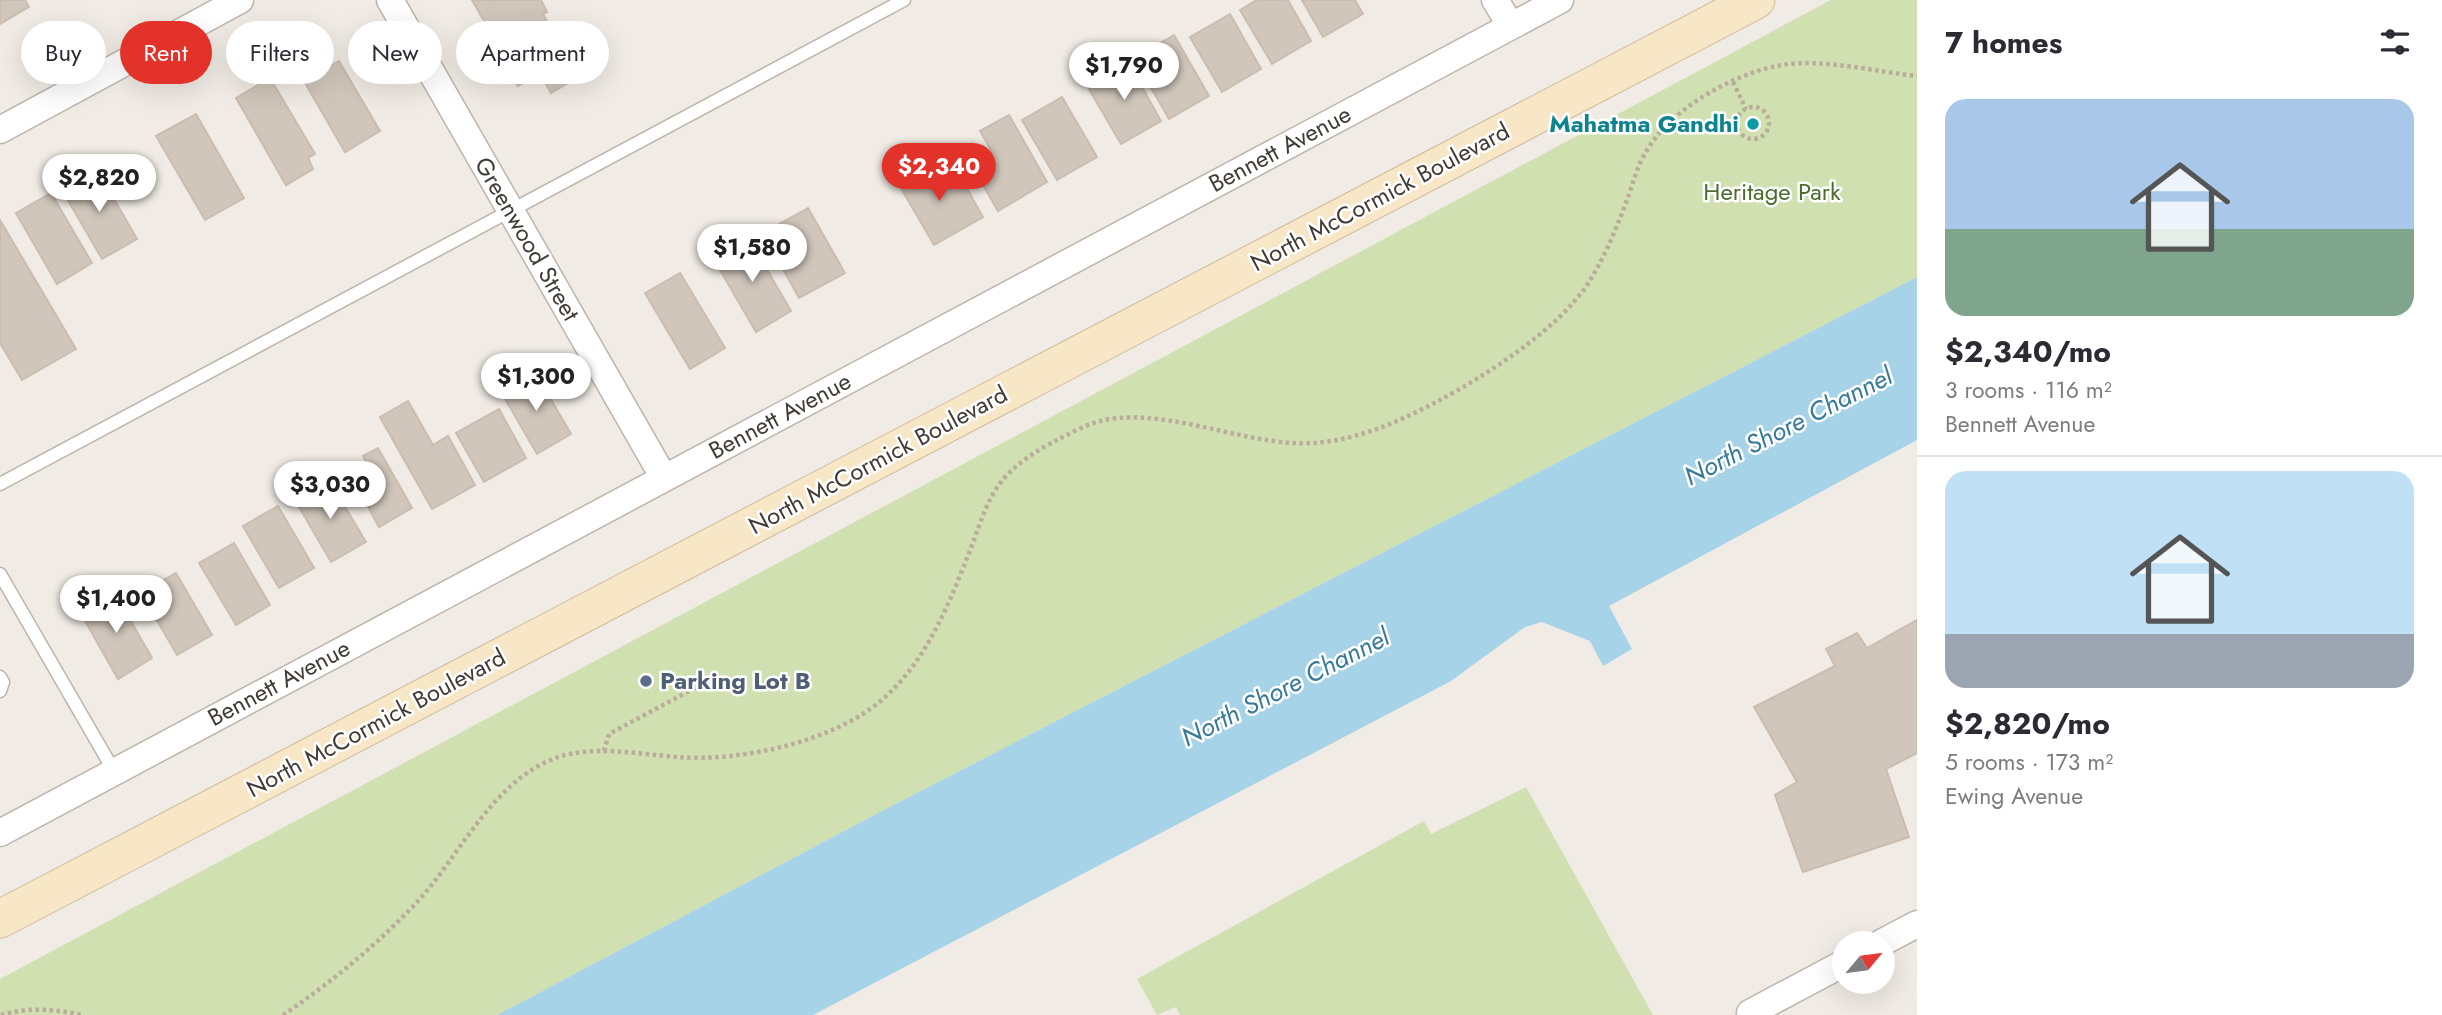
<!DOCTYPE html>
<meta charset="utf-8">
<style>
body{margin:0;font-family:Jost,sans-serif;background:#f2f2f3;color:#2b2b33;height:100vh;display:flex;flex-direction:column;font-size:26px;white-space:nowrap}
*{box-sizing:border-box;margin:0}
p{font-size:23px;color:#7c7c81}
.icon{flex:none;width:38px;height:38px;fill:none;stroke:currentColor;stroke-width:2;stroke-linecap:round;stroke-linejoin:round}
.map{position:relative;flex:1;overflow:hidden}
.details{display:flex;flex-direction:column;background:#fff;width:525px}
.details>*{flex:none}
.top-card{position:absolute;left:21px;top:21px;width:665px;height:63px;display:flex;gap:14px}
.needle{width:46px;rotate:61deg}
.tools{position:absolute;left:1832px;top:931px;display:grid;gap:14px}
.tools a{display:grid;place-items:center;width:63px;height:63px;border-radius:50%;background:#fff;box-shadow:0 7px 28px #0002;font-size:35px}
.price{position:absolute;translate:-50% -60px;padding:0 16px;border-radius:24px;background:#fff;color:#222;font-size:23px;line-height:46px;filter:drop-shadow(0 2px 4px #0008)}
.price::after{content:'';position:absolute;left:50%;top:42px;width:21px;height:16px;margin-left:-10px;background:inherit;clip-path:polygon(0 0,100% 0,50% 100%)}
.price.selected{background:#e23229;color:#fff}
ul{padding:0;list-style:none}
li{display:grid;align-content:center;gap:14px;height:371px;padding:0 28px}
li+li{border-top:2px solid #e1e1e2}
li span{display:grid;place-items:center;height:217px;border-radius:21px;color:#555}
li>.icon{margin-inline-start:auto}
span .icon{width:126px;height:126px;fill:#fffc;stroke-width:1}
li b{font-size:30px}
h2{display:flex;justify-content:space-between;align-items:center;height:84px;padding:0 28px;font-size:30px}
.pill{padding:0 24px;border-radius:32px;background:#fff;box-shadow:0 7px 28px #0002;font-size:24px;line-height:63px}
.pill.selected{background:#e23229;color:#fff}
main{display:flex;flex:1;min-height:0}
.map>svg:first-child{display:block}
.green{fill:#d0e0b1}
.water{fill:#a6d3e7}
.building{fill:#d0c6bb;stroke:#cabdaf;stroke-width:2}
.lines{fill:none;stroke-linecap:round;stroke-linejoin:round}
.service-casing{stroke:#bdb5ab;stroke-width:15}
.minor-casing{stroke:#bdb5ab;stroke-width:29}
.secondary-casing{stroke:#cebb9b;stroke-width:39}
.path{stroke:#baac9b;stroke-width:4.5;stroke-dasharray:3.5 3.5;stroke-linecap:butt}
.service{stroke:#fff;stroke-width:12}
.minor{stroke:#fff;stroke-width:26}
.secondary{stroke:#f8e7c6;stroke-width:37}
.culture-dot{fill:#0f9aa8;stroke:#fff;stroke-width:2.5}
.service-dot{fill:#5c6f8a;stroke:#fff;stroke-width:2.5}
.labels{text-anchor:middle;stroke-width:5;stroke-linejoin:round;paint-order:stroke}
.culture-label{font-size:24px;font-weight:bold;fill:#0d838f;stroke:#fff;text-anchor:end}
.street-label{font-size:24px;fill:#413b35;stroke:#fff}
.park-label{font-size:24px;fill:#4c6c2f;stroke:#fff}
.service-label{font-size:24px;font-weight:bold;fill:#4e5e75;stroke:#fff;text-anchor:start}
.water-label{font-size:26px;font-style:italic;fill:#387a99;stroke:#fff}
</style>
<main>
<div class="map">
<svg width="1917" height="1015" viewBox="0 0 1917 1015">
<rect width="100%" height="100%" fill="#f0ebe4"/>
<path class="green" d="M1831 0H1917V277L880 812 497 1015H0V979Z
M1526 787 1653 1015H1180L1176 1007 1157 1015 1137 979 1424 821 1431 834Z"/>
<path class="water" d="M1917 277V440L1609 606 1632 649 1603 666 1590 641 1542 622 1525 627 1451 681 813 1015H497L880 812Z"/>
<path class="building" d="M0 0H25L29 7 0 24Z
M472 0H541L547 12 543 14 578 77 551 93 540 73 518 86 499 53 501 51Z
M1257 0H1288L1311 41 1272 64 1240 10Z
M1302 0H1355L1363 14 1323 37Z
M1230 14 1261 69 1222 92 1190 37Z
M1174 35 1209 96 1169 119 1134 58Z
M1127 60 1161 121 1121 144 1086 84Z
M339 61 380 131 345 152 304 81Z
M270 78 315 154 308 158 313 169 286 185 236 98Z
M1062 97 1097 157 1057 180 1022 120Z
M196 114 244 198 205 220 156 136Z
M1009 115 1047 182 998 211 971 164 992 152 980 131Z
M924 162 938 186 959 174 983 217 934 245 895 178Z
M96 168 137 239 102 259 61 188Z
M51 193 92 263 57 284 16 213Z
M808 208 845 273 799 298 763 233Z
M0 220 76 349 22 380 0 343Z
M747 235 791 311 756 332 712 256Z
M680 273 725 348 690 369 645 293Z
M535 372 571 434 537 454 501 392Z
M408 401 433 445 448 436 475 485 432 509 380 417Z
M499 409 526 458 484 482 456 433Z
M378 448 412 508 379 527 349 472 366 462 363 456Z
M329 480 366 542 331 562 295 500Z
M278 506 314 568 279 588 243 526Z
M234 543 270 605 236 625 199 563Z
M176 573 212 635 177 655 141 593Z
M114 592 152 658 118 679 80 612Z
M1917 620V753L1886 769 1909 837 1803 872 1775 795 1797 782 1754 707 1835 666 1826 649 1857 633 1867 648Z"/>
<g class="lines">
<g class="service-casing">
<path id="service" d="M0 484 904 0
M0 574 114 771
M0 677 3 682 0 691"/>
</g>
<g class="minor-casing">
<path id="minor" d="M390 0 664 478
M1495 0 1511 26
M0 130 240 0
M0 833 1560 0
M1881 943 1917 924
M1751 1015 1750 1013 1844 963"/>
</g>
<g class="secondary-casing">
<path id="secondary" d="M0 919 1756 0"/>
</g>
<path class="path" d="M1733 82 1746 109
M1737 123a16 16 0 1 1 32 0a16 16 0 1 1-32 0Z
M604 751 609 734 708 681
M1 1015C27 1007 55 1009 82 1015
M283 1015C332 982 378 944 418 901 460 855 492 783 553 759 592 744 636 754 677 757 740 762 834 742 883 699 925 662 947 609 967 558 978 532 984 504 1001 482 1015 464 1039 449 1059 439 1071 433 1085 425 1097 422 1154 405 1233 440 1293 443 1345 446 1395 424 1440 400 1488 374 1557 330 1587 285 1604 259 1616 229 1627 200 1633 184 1637 166 1646 152 1670 109 1734 73 1782 65 1820 58 1878 72 1917 76"/>
<use href="#service" class="service"/>
<use href="#minor" class="minor"/>
<use href="#secondary" class="secondary"/>
</g>
<circle class="culture-dot" cx="1753" cy="124" r="7"/>
<circle class="service-dot" cx="646" cy="681" r="7"/>
<g class="labels">
<g class="culture-label">
<text x="1739" y="132">Mahatma Gandhi</text>
</g>
<g class="street-label">
<text transform="translate(1280 149) rotate(-28)" y="8">Bennett Avenue</text>
<text transform="translate(1380 197) rotate(-28)" y="8">North McCormick Boulevard</text>
<text transform="translate(527 239) rotate(60)" y="8">Greenwood Street</text>
<text transform="translate(780 416) rotate(-28)" y="8">Bennett Avenue</text>
<text transform="translate(878 460) rotate(-28)" y="8">North McCormick Boulevard</text>
<text transform="translate(279 683) rotate(-28)" y="8">Bennett Avenue</text>
<text transform="translate(376 723) rotate(-28)" y="8">North McCormick Boulevard</text>
</g>
<g class="park-label">
<text x="1772" y="200">Heritage Park</text>
</g>
<g class="service-label">
<text x="660" y="689">Parking Lot B</text>
</g>
<g class="water-label">
<text transform="translate(1788 426) rotate(-27)" y="9">North Shore Channel</text>
<text transform="translate(1285 687) rotate(-27)" y="9">North Shore Channel</text>
</g>
</g>
</svg>
<div class="tools">
<a><svg class="needle" viewBox="-14 -14 28 28"><path d="M0-13l5 13h-10z" fill="#e53935"/><path d="M0 13l5-13h-10z" fill="#7c7c81"/></svg></a>
</div>
<b class="price" style="left:1124px;top:102px">$1,790</b>
<b class="price selected" style="left:939px;top:203px">$2,340</b>
<b class="price" style="left:99px;top:214px">$2,820</b>
<b class="price" style="left:752px;top:284px">$1,580</b>
<b class="price" style="left:536px;top:413px">$1,300</b>
<b class="price" style="left:330px;top:521px">$3,030</b>
<b class="price" style="left:116px;top:635px">$1,400</b>
<div class="top-card">
<a class="pill">Buy</a>
<a class="pill selected">Rent</a>
<a class="pill">Filters</a>
<a class="pill">New</a>
<a class="pill">Apartment</a>
</div>
</div>
<section class="details">
<h2>7 homes<svg class="icon" aria-label="filters" viewBox="0 0 24 24"><path d="M4 7h16M4 17h16"/><circle cx="9" cy="7" r="2"/><circle cx="15" cy="17" r="2"/></svg></h2>
<ul>
<li><span style="background:linear-gradient(#a9c7e8 60%,#7fa58c 0)"><svg class="icon" aria-label="home" viewBox="0 0 24 24"><path d="M3 11l9-7 9 7M6 9v11h12V9"/></svg></span><div><b>$2,340/mo</b><p>3 rooms · 116 m²</p><p>Bennett Avenue</p></div></li>
<li><span style="background:linear-gradient(#bfe0f5 75%,#9aa5b1 0)"><svg class="icon" aria-label="home" viewBox="0 0 24 24"><path d="M3 11l9-7 9 7M6 9v11h12V9"/></svg></span><div><b>$2,820/mo</b><p>5 rooms · 173 m²</p><p>Ewing Avenue</p></div></li>
</ul>
</section>
</main>
